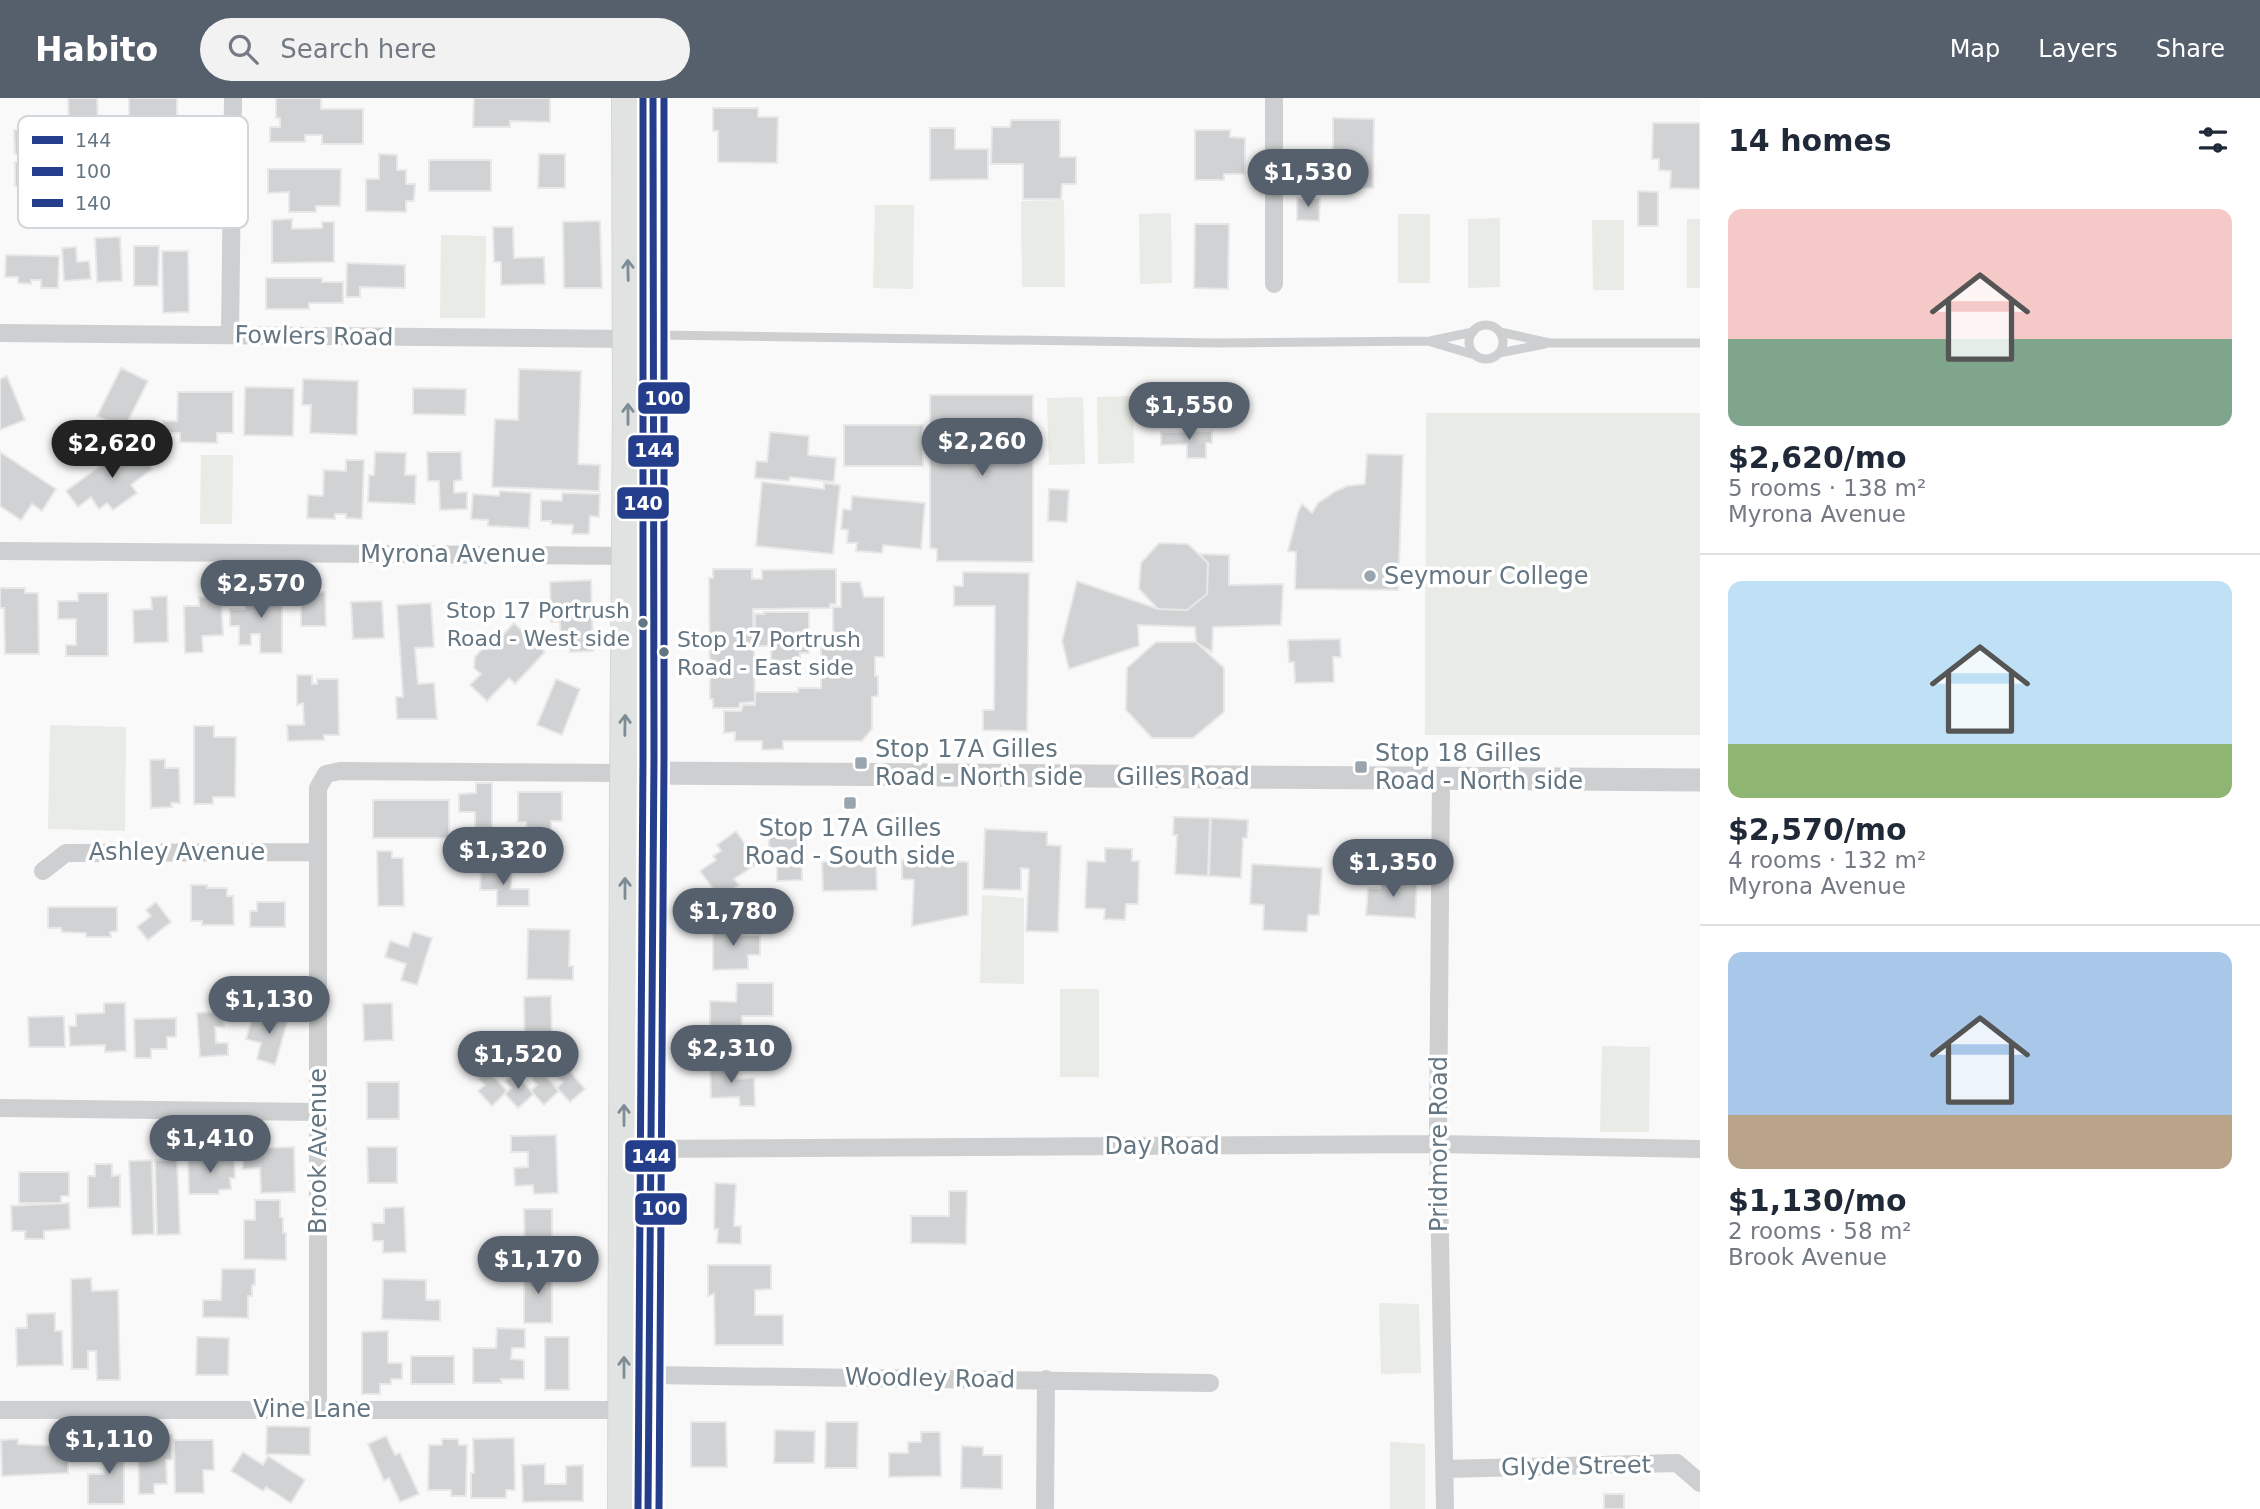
<!DOCTYPE html>
<meta charset="utf-8">
<style>
body{margin:0;font-family:"DejaVu Sans",sans-serif;background:#f2f2f3;color:#1f2937;height:100vh;display:flex;flex-direction:column;font-size:26px;white-space:nowrap}
*{box-sizing:border-box;margin:0}
p{font-size:23px;color:#747a83}
.icon{flex:none;width:38px;height:38px;fill:none;stroke:currentColor;stroke-width:2;stroke-linecap:round;stroke-linejoin:round}
.map{position:relative;flex:1;overflow:hidden}
.details{display:flex;flex-direction:column;background:#fff;width:560px}
.details>*{flex:none}
.price{position:absolute;translate:-50% -60px;padding:0 16px;border-radius:24px;background:#56606c;color:#fff;font-size:23px;line-height:46px;filter:drop-shadow(0 2px 4px #0008)}
.price::after{content:'';position:absolute;left:50%;top:42px;width:21px;height:16px;margin-left:-10px;background:inherit;clip-path:polygon(0 0,100% 0,50% 100%)}
.price.selected{background:#222;color:#fff}
ul{padding:0;list-style:none}
li{display:grid;align-content:center;gap:14px;height:371px;padding:0 28px}
li+li{border-top:2px solid #e0e1e3}
li span{display:grid;place-items:center;height:217px;border-radius:14px;color:#555}
li>.icon{margin-inline-start:auto}
span .icon{width:126px;height:126px;fill:#fffc;stroke-width:1}
li b{font-size:30px}
h2{display:flex;justify-content:space-between;align-items:center;height:84px;padding:0 28px;font-size:30px}
header{display:flex;align-items:center;gap:42px;box-sizing:border-box;height:98px;padding:0 35px;background:#56606c;color:#fff}
header strong{font-size:33px}
nav{display:flex;gap:38px;margin-inline-start:auto;font-size:24px}
.search{width:490px;height:63px;background:#f2f2f3;display:flex;align-items:center;gap:18px;box-sizing:border-box;padding:0 24px;border-radius:38px;color:#747a83;font-size:26px}
main{display:flex;flex:1;min-height:0}
.map>svg:first-child{display:block}
.green{fill:#e8ebe6}
.building{fill:#d0d2d3;stroke:#e8e8e8;stroke-width:2}
.lines{fill:none;stroke-linecap:round;stroke-linejoin:round}
.trunk-casing{stroke:#d5d6d6;stroke-width:32}
.service{stroke:#cecfd0;stroke-width:9}
.minor{stroke:#cecfd0;stroke-width:18}
.tertiary{stroke:#cecfd0;stroke-width:23}
.trunk{stroke:#e1e2e2;stroke-width:30}
.bus-1-casing{stroke:#fff;stroke-width:12}
.bus-2-casing{stroke:#fff;stroke-width:12}
.bus-3-casing{stroke:#fff;stroke-width:12}
.bus-1{stroke:#243e8c;stroke-width:7}
.bus-2{stroke:#243e8c;stroke-width:7}
.bus-3{stroke:#243e8c;stroke-width:7}
.oneway{stroke:#7e8c96}
.poi-dot{fill:#99a4ac;stroke:#fff;stroke-width:2.5}
.bus-dot{fill:#657683;stroke:#fff;stroke-width:2.5}
.labels{text-anchor:middle;stroke-width:7;stroke-linejoin:round;paint-order:stroke}
.bus-label{font-size:22px;fill:#657683;stroke:#fff;text-anchor:end}
.street-label{font-size:24px;fill:#657683;stroke:#fff}
.poi-label{font-size:24px;fill:#657683;stroke:#fff;text-anchor:start}
.key{fill:#fff;stroke:#d1d6da;stroke-width:2}
.key-label{font-size:19px;fill:#657683}
.line-badge{stroke:#fff;stroke-width:2.5}
.badge-label{font-size:19px;text-anchor:middle;font-weight:bold;fill:#fff}
</style>
<header>
<strong>Habito</strong>
<div class="search"><svg class="icon" aria-label="search" viewBox="0 0 24 24"><circle cx="10" cy="10" r="6"/><path d="M15 15l6 6"/></svg>Search here</div>
<nav><a>Map</a><a>Layers</a><a>Share</a></nav>
</header>
<main>
<div class="map">
<svg width="1700" height="1411" viewBox="0 0 1700 1411">
<rect width="100%" height="100%" fill="#f9f9f9"/>
<path class="green" d="M1064 102 1065 189H1022L1021 103Z
M875 107H914L913 191 873 190Z
M1171 115 1172 185 1140 186 1139 116Z
M1398 116H1430V185H1398Z
M1500 120V189L1468 190V121Z
M1687 121H1700V190H1687Z
M1592 122H1624V192H1593Z
M441 137 486 138 485 220H440Z
M1133 298 1134 365 1098 366 1097 299Z
M1083 299 1085 366 1049 367 1047 300Z
M1426 315H1700V637H1425Z
M201 357H233L232 426H200Z
M50 627 126 629 125 733 48 731Z
M982 797 1024 800V886L980 885Z
M1060 891H1099V979H1060Z
M1602 948 1650 949 1649 1034H1600Z
M1379 1205 1419 1206 1421 1275 1381 1276Z
M1390 1344 1425 1346V1411H1390Z"/>
<path class="building" d="M68 0H97L98 24 69 25Z
M129 0H177V19H129Z
M276 0H321V11H363V46H322V37H305V44H270V29H280V20H276Z
M474 0H550V24L510 23V29H473Z
M713 10H758V19H778L777 65 718 64V33H713Z
M1333 20 1374 21 1373 90H1333Z
M1011 22H1060V59H1076V86H1062L1061 101H1023V66H991L992 29H1010Z
M1653 25H1700V91L1670 90 1671 73 1659 72V61H1652Z
M930 30H955V51H988V81L930 82Z
M14 32H44V38H74V55L15 56Z
M1195 32H1230V39L1245 40V76H1224V82H1195Z
M379 56 397 57V72H406V86H415L414 103H406V114L366 113V81H379Z
M539 56H565V90H538Z
M429 62H491V93H429Z
M74 63 75 81H45V88H15V64Z
M268 71H341L340 108H316V114H289V94L268 95Z
M1638 93 1658 94V128H1638Z
M1297 100H1320L1319 123 1297 122Z
M292 121V131L322 130V124H334V164L272 165V122Z
M600 123 602 190H564L563 124Z
M1195 126H1229L1228 191 1194 190Z
M493 129H513L514 160 544 159 545 186 501 187V164H494Z
M120 139 122 183 97 184 95 140Z
M134 148H159L158 188H134Z
M76 149 77 164 89 163 91 181 64 183 62 150Z
M162 153H188L189 214 163 215Z
M6 157 59 158 58 190H41V182H31V186L18 185V179H5Z
M347 165 405 167V190L360 189V199H346Z
M266 180H322V184H343V205H309V211H266Z
M121 270 148 283 124 331 97 318Z
M519 271 581 273 578 366 600 367 599 393 492 389 495 321 518 322Z
M7 278 25 322 0 332V281Z
M303 281 358 283 357 337 310 335 311 307H302Z
M245 289 294 290 293 338 244 337Z
M413 290 466 291 465 317 413 316Z
M178 294H233V335H217V345L180 344V335H163V323H177Z
M930 297H1033V464L937 463V451L930 450Z
M844 327H923V368H844Z
M1212 333V345H1206V360H1187V346L1161 347V334Z
M770 334 809 338 808 357 836 360 834 384 790 379 789 383 755 380 756 363 767 364Z
M132 345 152 371 131 387 137 395 113 412 107 405 99 411 91 399 78 409 66 393Z
M0 354 56 391 42 413 32 406 21 422 0 408Z
M375 354 406 355 405 377H416L415 406 368 404 369 377H374Z
M427 354H461L462 382 454 383V395L467 394V411L440 412 439 383H428Z
M1367 356 1403 357 1398 492 1295 491 1296 454 1288 453 1298 414 1302 406 1312 415 1318 405 1336 393 1347 388 1365 386Z
M346 362H364L362 421 346 420V416H335V421L307 420 308 397 323 398 324 372 346 373Z
M762 384 824 391V385L840 387 833 456 756 448Z
M1049 391 1069 392 1067 424 1048 423Z
M500 393 531 395 529 430 488 428V422L471 421 473 396 499 398Z
M562 395 600 396 599 419 590 418 589 436H572L573 427 551 426V423H541V402L562 403Z
M852 398 925 405 921 451 883 447 882 455 856 453 857 445H847L848 432 841 431 843 411 851 412Z
M1159 445 1188 446 1208 465 1207 496 1187 512 1158 511 1139 491 1141 465Z
M1199 456 1229 457V487L1283 486 1281 527 1213 529 1212 554 1196 544 1195 529 1138 527 1139 548 1069 571 1062 543 1077 483 1158 511 1187 512 1207 496 1208 465Z
M713 471H752V481H762V472L836 471V506H830V510L753 511 755 604 740 605 739 610H713V601H710L709 480H713Z
M963 474 1029 475 1027 633 983 632V612H994L995 508H954V488H963Z
M591 482 593 553 570 554V544H561L560 524H551L550 484Z
M841 484H860L864 499H884V559H875V578H878V598L872 599V631L862 643H783V651L762 652V643H735V634L724 635V613H741L743 607H755V594H798V590H821V548H833V509H841Z
M264 489H282V555H260V536H251V547H239V528H230V511H245V496H264Z
M0 490H25V495H38L39 556H5L4 510H0Z
M325 494 326 528H301V502L312 501V495Z
M78 495H108V558H66V547H76V521H58V503H78Z
M167 498 168 544 134 545 133 512 152 511 151 499Z
M199 499H221L223 537 202 538 203 554 185 555 184 508H199Z
M382 503 384 540 353 541 351 504Z
M431 505 434 549 415 550 418 586 434 585 437 621H397L396 599H403L397 507Z
M764 514H809V555H800V563H771V548H755V516H764Z
M514 525 545 554 515 586 509 580 487 603 470 587 481 576 474 570 475 559 482 551H490Z
M1340 541 1341 559H1333L1334 584 1295 585 1294 564H1289L1288 542Z
M1156 544H1196L1224 570V614L1193 640H1152L1126 612 1127 570Z
M297 577H312V586H317V581H338L339 637H324V642L288 643 287 627H304L303 605 297 607Z
M556 581 580 591 562 637 537 627Z
M194 628H214V639H236L235 699H213V706H194Z
M165 661V670H179L180 705H171L172 709 151 710 150 662Z
M476 685H492V731L475 732V714H459V696L476 695Z
M518 694H562V723H551V746H527L526 724H518Z
M373 702H449V740H373Z
M1174 719 1210 720 1208 778 1175 776 1177 737H1173Z
M1211 720 1248 722 1247 740H1243L1241 780 1209 778Z
M805 722 806 762H802V782L777 783V750H769L768 723Z
M985 731 1047 734V747L1061 748 1058 834 1026 833 1029 771 1021 770V792L983 791Z
M736 733 758 765 734 781 739 787 720 800 700 773 716 762 713 758 721 753 717 747Z
M1105 750 1132 751V763H1139L1138 806H1126L1125 822 1104 821 1105 811 1085 810 1087 763 1105 764Z
M377 753H392V760H403L404 808H378Z
M876 762 877 792 823 793 822 764Z
M902 762 968 764V817L912 828 914 782 902 781Z
M1252 766 1322 770 1319 817H1308L1307 834 1263 832 1264 807 1250 806Z
M481 770H511V791H529V808H497V792H480Z
M1381 779 1417 782 1415 820 1366 817 1368 790H1381Z
M191 787H207V790H227V798H233L234 827H202V823H191Z
M156 804 171 824 148 842 137 829 151 818 146 812Z
M257 804H285V829H250V813H257Z
M48 809H117V833L110 834 111 839H86V835L62 834 61 830H48Z
M713 827H742V837H760V857H748V871L713 872Z
M528 831 570 832 569 868H573V882L527 881Z
M413 834 432 840 417 887 401 882 406 866 385 859 390 843 408 849Z
M737 885H773V918H742L741 946H710V903L736 904Z
M551 898 552 947H549V958H525L524 899Z
M104 905H125L126 953 105 954V947L70 948 69 928H76V916L104 915Z
M392 905 393 942 364 943 363 906Z
M270 912 289 918 275 967 257 961 261 945 246 941 252 921 266 925Z
M223 913 224 929H215L216 945H228V957L200 959 197 915Z
M64 918 65 949H29L28 919Z
M176 920V939H167V951H151V960H135L134 921Z
M737 966V981L754 980 755 1008H740L739 999 711 1000 710 967Z
M566 969 585 991 570 1004 557 990 563 984 556 978Z
M487 972 507 993 492 1008 478 993 485 987 478 981Z
M540 972 559 993 544 1007 531 993 537 987 531 980Z
M514 975 534 996 518 1010 505 996 511 990 505 983Z
M367 984H399V1021H367Z
M556 1037 558 1095 534 1096 533 1087 515 1088 514 1070 528 1069V1054H511V1038Z
M294 1049 295 1094 261 1095 260 1070 243 1071V1051Z
M367 1049H397V1085H368Z
M234 1060 235 1080H230L231 1091 219 1092V1096H189L188 1061Z
M152 1062 154 1136 132 1137 129 1063Z
M155 1062H177L180 1136 157 1137Z
M95 1066H112V1078L120 1077V1109L88 1110V1078H95Z
M19 1074H69V1098H61V1105H19Z
M715 1085 736 1086 734 1128H741V1146L717 1145 718 1131H714Z
M949 1093H967L966 1146 911 1145V1118H949Z
M255 1102H280V1119L283 1120V1135H286V1162L244 1161V1122H255Z
M69 1105 70 1131 44 1133V1141H25V1133H12L11 1108Z
M404 1109 406 1154 383 1155V1143H373L372 1125H384V1110Z
M524 1111H552V1166H525Z
M708 1167H771V1191L755 1192V1217H783V1247H715L714 1196 708 1198Z
M524 1170H552V1225H524Z
M222 1171H255V1187H252V1198H248V1220L203 1219V1202H221Z
M91 1180 92 1193 118 1192 120 1282H97L96 1253H88V1271H72L71 1181Z
M383 1181 426 1182V1202H440V1223L382 1221Z
M55 1215V1233H62L63 1267 17 1268 16 1230H27V1216Z
M497 1230 525 1231V1250H512L511 1261 524 1262V1281H501L502 1285H473V1250H496Z
M388 1233V1265H402V1281H391V1286H380V1296H362V1234Z
M197 1239 229 1240 228 1277H196Z
M545 1239H569V1292H545Z
M411 1258H454V1286H411Z
M691 1324H726L727 1369H691Z
M826 1324H858L857 1370H825Z
M267 1328 310 1329V1357L266 1356Z
M775 1332 815 1333 814 1365H774Z
M921 1334H940L941 1378 889 1379V1355H908V1344H921Z
M172 1337V1361L166 1362 167 1386H154V1396H139L138 1338Z
M386 1338 395 1357 400 1355 419 1396 400 1404 389 1380 384 1383 368 1346Z
M105 1339H124V1406H88V1376H104Z
M514 1340 515 1392H506V1400H471V1375H474L473 1341Z
M18 1341V1346L55 1348 56 1356H68V1375L2 1378 1 1342Z
M442 1341H458L459 1347H467L466 1398H451V1392H428L429 1347H442Z
M174 1342H213L214 1372H203L204 1395H175Z
M962 1348 983 1349V1357H1002V1391L961 1390Z
M243 1354 263 1367 268 1358 305 1382 291 1405 266 1389 263 1393 231 1373Z
M545 1366V1386H566V1368L583 1367V1403L523 1404 522 1367Z
M1604 1396H1624V1411H1604Z"/>
<g class="lines">
<g class="trunk-casing">
<path id="trunk" d="M623 1411 625 695 628 303 627 0
M648 1411 654 660 653 0"/>
</g>
<path class="service" d="M1469 244a17 17 0 1 1 34 0a17 17 0 1 1-34 0Z
M1500 234 1550 245H1700
M659 237 1218 245 1430 243 1473 234
M1431 244 1475 257
M1499 255 1545 246"/>
<path class="minor" d="M1274 186V0
M0 235 629 241
M230 237 233 0
M0 453 633 458
M1441 680 1438 1036 1445 1411
M43 773 66 755 318 754
M0 1010 318 1014
M642 1051 1438 1046 1700 1051
M650 1277 1210 1285
M318 1311V690L326 676 340 673 625 675
M0 1312H624
M1445 1371 1677 1365 1700 1385
M1045 1411 1046 1281"/>
<path class="tertiary" d="M638 675 1700 682"/>
<use href="#trunk" class="trunk"/>
<g class="bus-1-casing">
<path id="bus-1" d="M648 1411 654 660 653 0"/>
</g>
<g class="bus-2-casing">
<path id="bus-2" d="M659 1411 664 660V0"/>
</g>
<g class="bus-3-casing">
<path id="bus-3" d="M638 1411 643 660V0"/>
</g>
<use href="#bus-1" class="bus-1"/>
<use href="#bus-2" class="bus-2"/>
<use href="#bus-3" class="bus-3"/>
</g>
<defs><path id="oneway-shaft" d="M-6 0H5M1.5-3L5.5 0L1.5 3" fill="none" stroke-width="1.6" stroke-linecap="round" stroke-linejoin="round" transform="scale(1.75)"/></defs>
<g class="oneway">
<use href="#oneway-shaft" transform="translate(628 172) rotate(-91)"/>
<use href="#oneway-shaft" transform="translate(628 316) rotate(-90)"/>
<use href="#oneway-shaft" transform="translate(625 627) rotate(-89)"/>
<use href="#oneway-shaft" transform="translate(625 790) rotate(-90)"/>
<use href="#oneway-shaft" transform="translate(624 1017) rotate(-90)"/>
<use href="#oneway-shaft" transform="translate(624 1269) rotate(-90)"/>
</g>
<g class="poi-dot">
<circle cx="1370" cy="478" r="7"/>
<rect x="854" y="658" width="14" height="14" rx="3.5"/>
<rect x="1354" y="662" width="14" height="14" rx="3.5"/>
<rect x="843" y="698" width="14" height="14" rx="3.5"/>
</g>
<g class="bus-dot">
<circle cx="643" cy="525" r="6"/>
<circle cx="664" cy="554" r="6"/>
</g>
<g class="labels">
<g class="bus-label">
<text x="630" y="520">Stop 17 Portrush<tspan x="630" dy="28">Road - West side</tspan></text>
<text x="677" y="549" text-anchor="start">Stop 17 Portrush<tspan x="677" dy="28">Road - East side</tspan></text>
</g>
<g class="street-label">
<text transform="translate(314 238) rotate(1)" y="8">Fowlers Road</text>
<text x="453" y="464">Myrona Avenue</text>
<text x="1183" y="687">Gilles Road</text>
<text x="177" y="762">Ashley Avenue</text>
<text transform="translate(1439 1046) rotate(-90)" y="8">Pridmore Road</text>
<text x="1162" y="1056">Day Road</text>
<text transform="translate(318 1053) rotate(-90)" y="8">Brook Avenue</text>
<text transform="translate(930 1280) rotate(1)" y="8">Woodley Road</text>
<text x="312" y="1319">Vine Lane</text>
<text transform="translate(1576 1368) rotate(-1)" y="8">Glyde Street</text>
</g>
<g class="poi-label">
<text x="1384" y="486">Seymour College</text>
<text x="875" y="659">Stop 17A Gilles<tspan x="875" dy="28">Road - North side</tspan></text>
<text x="1375" y="663">Stop 18 Gilles<tspan x="1375" dy="28">Road - North side</tspan></text>
<text x="850" y="738" text-anchor="middle">Stop 17A Gilles<tspan x="850" dy="28">Road - South side</tspan></text>
</g>
</g>
<rect x="18" y="18" width="230" height="112" rx="10" class="key"/>
<rect x="32" y="38" width="31" height="8" fill="#243e8c"/>
<rect x="32" y="69" width="31" height="9" fill="#243e8c"/>
<rect x="32" y="101" width="31" height="8" fill="#243e8c"/>
<g class="key-label">
<text x="75" y="49">144</text>
<text x="75" y="80">100</text>
<text x="75" y="112">140</text>
</g>
<g class="line-badge">
<rect x="637" y="283" width="54" height="34" rx="7" fill="#243e8c"/>
<rect x="627" y="336" width="53" height="34" rx="7" fill="#243e8c"/>
<rect x="616" y="388" width="54" height="34" rx="7" fill="#243e8c"/>
<rect x="624" y="1041" width="53" height="34" rx="7" fill="#243e8c"/>
<rect x="634" y="1094" width="54" height="34" rx="7" fill="#243e8c"/>
</g>
<g class="badge-label">
<text x="664" y="307">100</text>
<text x="654" y="359">144</text>
<text x="643" y="412">140</text>
<text x="651" y="1065">144</text>
<text x="661" y="1117">100</text>
</g>
</svg>
<b class="price" style="left:1308px;top:111px">$1,530</b>
<b class="price" style="left:1189px;top:344px">$1,550</b>
<b class="price" style="left:982px;top:380px">$2,260</b>
<b class="price selected" style="left:112px;top:382px">$2,620</b>
<b class="price" style="left:261px;top:522px">$2,570</b>
<b class="price" style="left:503px;top:789px">$1,320</b>
<b class="price" style="left:1393px;top:801px">$1,350</b>
<b class="price" style="left:733px;top:850px">$1,780</b>
<b class="price" style="left:269px;top:938px">$1,130</b>
<b class="price" style="left:731px;top:987px">$2,310</b>
<b class="price" style="left:518px;top:993px">$1,520</b>
<b class="price" style="left:210px;top:1077px">$1,410</b>
<b class="price" style="left:538px;top:1198px">$1,170</b>
<b class="price" style="left:109px;top:1378px">$1,110</b>
</div>
<section class="details">
<h2>14 homes<svg class="icon" aria-label="filters" viewBox="0 0 24 24"><path d="M4 7h16M4 17h16"/><circle cx="9" cy="7" r="2"/><circle cx="15" cy="17" r="2"/></svg></h2>
<ul>
<li><span style="background:linear-gradient(#f6c9c9 60%,#7fa58c 0)"><svg class="icon" aria-label="home" viewBox="0 0 24 24"><path d="M3 11l9-7 9 7M6 9v11h12V9"/></svg></span><div><b>$2,620/mo</b><p>5 rooms · 138 m²</p><p>Myrona Avenue</p></div></li>
<li><span style="background:linear-gradient(#bfe0f5 75%,#8fb573 0)"><svg class="icon" aria-label="home" viewBox="0 0 24 24"><path d="M3 11l9-7 9 7M6 9v11h12V9"/></svg></span><div><b>$2,570/mo</b><p>4 rooms · 132 m²</p><p>Myrona Avenue</p></div></li>
<li><span style="background:linear-gradient(#a9c7e8 75%,#b9a48a 0)"><svg class="icon" aria-label="home" viewBox="0 0 24 24"><path d="M3 11l9-7 9 7M6 9v11h12V9"/></svg></span><div><b>$1,130/mo</b><p>2 rooms · 58 m²</p><p>Brook Avenue</p></div></li>
</ul>
</section>
</main>
